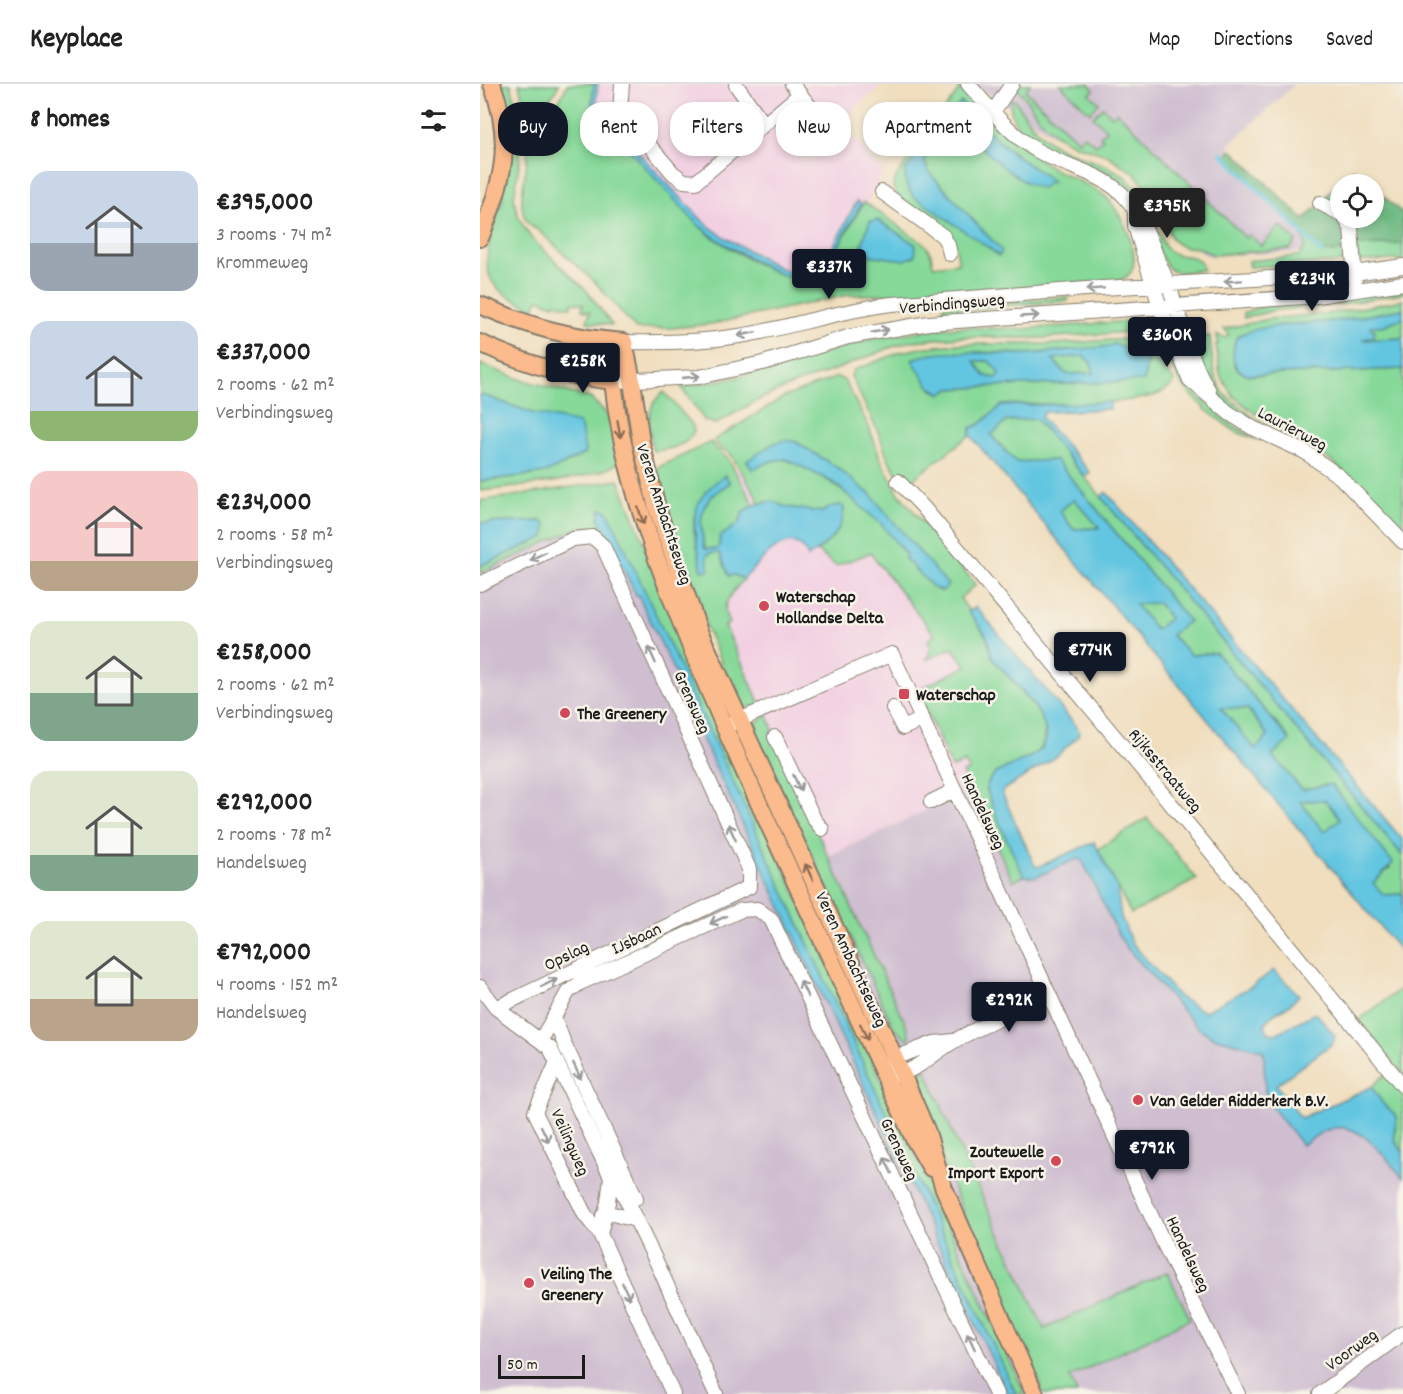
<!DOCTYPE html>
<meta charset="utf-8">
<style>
body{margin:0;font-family:Dekko,sans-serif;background:#f2f2f2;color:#222;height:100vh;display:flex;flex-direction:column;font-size:22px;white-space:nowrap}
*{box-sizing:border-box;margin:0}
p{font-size:20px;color:#767676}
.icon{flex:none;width:33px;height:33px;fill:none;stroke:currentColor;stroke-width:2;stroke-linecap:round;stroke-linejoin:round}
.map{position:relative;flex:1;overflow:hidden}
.details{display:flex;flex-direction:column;background:#fff;width:480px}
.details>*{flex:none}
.hud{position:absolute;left:18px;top:18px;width:570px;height:54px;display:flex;gap:12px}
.tools{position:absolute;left:850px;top:90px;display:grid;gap:12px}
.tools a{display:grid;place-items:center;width:54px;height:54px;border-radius:50%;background:#fff;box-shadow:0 3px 9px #0003;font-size:30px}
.scale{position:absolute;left:18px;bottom:15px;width:87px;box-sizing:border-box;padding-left:6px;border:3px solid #1c1c1c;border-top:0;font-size:16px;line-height:21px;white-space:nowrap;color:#1c1c1c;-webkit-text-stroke:4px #f7f3e8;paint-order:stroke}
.price{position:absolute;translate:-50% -51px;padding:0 14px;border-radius:6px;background:#111827;color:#fff;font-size:20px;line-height:39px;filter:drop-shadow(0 2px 3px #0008)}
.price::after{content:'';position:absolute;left:50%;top:36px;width:18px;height:14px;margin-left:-9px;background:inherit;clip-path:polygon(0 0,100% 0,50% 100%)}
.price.active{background:#222;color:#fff}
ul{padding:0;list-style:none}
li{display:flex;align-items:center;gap:18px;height:150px;padding:0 30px}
li span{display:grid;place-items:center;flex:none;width:168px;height:120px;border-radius:18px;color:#555}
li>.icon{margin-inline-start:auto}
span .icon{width:72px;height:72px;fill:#fffc;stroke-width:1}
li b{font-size:26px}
h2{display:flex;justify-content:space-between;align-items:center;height:72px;padding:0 30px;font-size:26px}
.tag{padding:0 21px;border-radius:24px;background:#fff;box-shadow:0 3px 9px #0003;font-size:21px;line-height:54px}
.tag.active{background:#111827;color:#fff}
header{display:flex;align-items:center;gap:36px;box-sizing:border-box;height:84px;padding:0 30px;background:#fff;border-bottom:2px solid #e0e0e0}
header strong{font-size:28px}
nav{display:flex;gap:33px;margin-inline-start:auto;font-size:21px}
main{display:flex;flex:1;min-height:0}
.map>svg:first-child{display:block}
.built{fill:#f2d0e2}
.industrial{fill:#cfbed0}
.green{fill:#87d99a;stroke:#527a5b;stroke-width:1.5;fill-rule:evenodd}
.forest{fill:#6db982;stroke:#446a4f;stroke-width:1.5}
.water{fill:#63c6e1;stroke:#40717e;stroke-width:1.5;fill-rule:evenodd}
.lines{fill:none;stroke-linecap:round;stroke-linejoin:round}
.stream{stroke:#63c6e1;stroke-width:4}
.minor-casing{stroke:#867d6d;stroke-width:16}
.major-casing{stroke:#867d6d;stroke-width:20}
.minor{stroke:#fff;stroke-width:14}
.major{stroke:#fbbb8c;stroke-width:16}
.oneway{stroke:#999}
.oneway2{stroke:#8c6c54}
.poi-dot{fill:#d1495b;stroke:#f7f3e8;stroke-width:2}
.labels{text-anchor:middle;stroke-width:5;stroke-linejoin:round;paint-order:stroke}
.street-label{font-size:18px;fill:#1c1c1c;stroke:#f7f3e8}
.poi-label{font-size:18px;font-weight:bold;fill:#1c1c1c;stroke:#f7f3e8;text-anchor:start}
</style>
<header>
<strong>Keyplace</strong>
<nav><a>Map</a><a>Directions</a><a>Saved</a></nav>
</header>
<main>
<section class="details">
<h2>8 homes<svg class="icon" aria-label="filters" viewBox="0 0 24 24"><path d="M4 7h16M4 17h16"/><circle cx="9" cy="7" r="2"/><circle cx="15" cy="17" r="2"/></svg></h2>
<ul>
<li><span style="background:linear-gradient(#c9d6e8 60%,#9aa5b1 0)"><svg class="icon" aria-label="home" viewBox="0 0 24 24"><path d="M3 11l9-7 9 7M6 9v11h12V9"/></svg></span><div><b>€395,000</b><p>3 rooms · 74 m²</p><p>Krommeweg</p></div></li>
<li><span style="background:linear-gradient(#c9d6e8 75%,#8fb573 0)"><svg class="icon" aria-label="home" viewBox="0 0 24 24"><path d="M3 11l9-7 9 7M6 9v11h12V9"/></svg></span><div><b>€337,000</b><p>2 rooms · 62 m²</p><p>Verbindingsweg</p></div></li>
<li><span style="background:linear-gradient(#f6c9c9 75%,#b9a48a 0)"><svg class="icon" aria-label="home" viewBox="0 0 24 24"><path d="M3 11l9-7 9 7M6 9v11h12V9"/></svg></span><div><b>€234,000</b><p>2 rooms · 58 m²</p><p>Verbindingsweg</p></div></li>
<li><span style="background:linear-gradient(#dfe7d0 60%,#7fa58c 0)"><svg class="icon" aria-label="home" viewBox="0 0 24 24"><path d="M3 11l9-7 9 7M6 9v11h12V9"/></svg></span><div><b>€258,000</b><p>2 rooms · 62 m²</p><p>Verbindingsweg</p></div></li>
<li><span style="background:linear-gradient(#dfe7d0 70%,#7fa58c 0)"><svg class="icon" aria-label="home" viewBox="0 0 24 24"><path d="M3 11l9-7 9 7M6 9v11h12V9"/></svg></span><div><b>€292,000</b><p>2 rooms · 78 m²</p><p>Handelsweg</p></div></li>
<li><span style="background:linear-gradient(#dfe7d0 65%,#b9a48a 0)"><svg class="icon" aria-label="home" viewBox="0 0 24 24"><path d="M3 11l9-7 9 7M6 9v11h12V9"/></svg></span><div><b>€792,000</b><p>4 rooms · 152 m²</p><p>Handelsweg</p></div></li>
</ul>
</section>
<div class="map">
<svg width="923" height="1310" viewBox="0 0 923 1310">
<rect width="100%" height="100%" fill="#f7f3e8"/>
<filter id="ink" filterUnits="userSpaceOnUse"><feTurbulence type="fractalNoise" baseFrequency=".0167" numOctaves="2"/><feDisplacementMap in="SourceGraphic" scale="12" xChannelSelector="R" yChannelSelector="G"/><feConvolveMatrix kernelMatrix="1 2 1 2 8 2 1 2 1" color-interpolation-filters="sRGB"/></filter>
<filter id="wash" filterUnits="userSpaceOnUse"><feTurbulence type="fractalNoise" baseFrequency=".008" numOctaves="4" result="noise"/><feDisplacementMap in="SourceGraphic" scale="24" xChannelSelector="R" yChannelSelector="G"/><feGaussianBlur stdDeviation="1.35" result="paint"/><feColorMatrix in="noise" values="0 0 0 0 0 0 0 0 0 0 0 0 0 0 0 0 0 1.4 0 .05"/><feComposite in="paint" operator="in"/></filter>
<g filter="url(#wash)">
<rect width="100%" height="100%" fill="#f0debe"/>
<path class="built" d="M98 0H403L360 38 403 87 352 186 323 200 265 183 115 62Z
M298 360 400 426 592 647 497 703 340 776 241 549 239 397Z"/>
<path class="industrial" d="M499 0H815L749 61 753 74 845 167 728 172 696 152 675 103 641 71 571 50 497 2Z
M0 434 133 438 290 795 340 776 497 703 553 788 604 770 640 846 710 929 782 956 795 1014 825 1047 878 1029 923 1082V1310H0Z"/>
<path class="green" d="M19 0H31L38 31 40 51V75L34 114 38 133 51 154 107 207 132 241 107 238 110 228 102 226 103 220 92 218 91 223 75 219 74 221 58 215 54 224C7 206 0 192 13 142 16 132 23 121 23 111 23 74 20 37 19 0Z
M39 0H79C73 14 61 27 45 24Z
M87 0H114L112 23 216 139C222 144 227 150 234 154 248 164 294 191 309 193 320 195 336 193 345 186L384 118 443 159C450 165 452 172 453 182L478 179C478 131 419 129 413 102L416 93 481 3C504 27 527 52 555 72 564 79 575 86 586 91 600 98 614 102 626 113 642 128 674 191 636 197L451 210 368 211 232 240 191 244 156 245 115 198 58 146C32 136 45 98 47 77 48 66 48 55 47 44 63 32 81 21 87 0ZM487 24 516 55 543 76 545 98 529 87 504 65ZM462 46 444 77 449 88 518 172 425 87Z
M539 0H550L546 7 598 57 604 51 616 61 623 55 620 52 627 46 613 33 623 23 632 32 637 28 766 154 770 151 781 162 800 142 816 157 810 165 733 171 719 164 705 163 698 160 692 155 675 114 654 89 627 71 595 61 576 51 559 35 545 13 537 4Z
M580 0H609L614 6 610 10 619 19 610 29Z
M531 16H535C548 37 562 58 586 67 607 76 627 79 645 93 659 105 669 123 675 140 678 148 681 158 687 165 700 178 719 165 723 186 715 186 703 190 695 188 679 183 672 141 665 127 657 113 647 102 634 93 619 81 600 80 583 73 559 63 527 46 531 16Z
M825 151 842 168 867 166 868 175 865 178 769 183 768 177 818 172C825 167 827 159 822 152Z
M923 160V176L878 177 875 162Z
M923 203V209L863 220 796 226 764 234V228L786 222Z
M588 213V217L518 222 465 230 463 222Z
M923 216V225L855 237 801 241 764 249 759 251C754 269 746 286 770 291L923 285V447L853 378 831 363 801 350 753 312 740 291 736 260H738L737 251 745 254 749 250 744 245 789 235 852 229Z
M923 235V254L882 256 894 252 890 244 891 242C905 242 911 236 923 235Z
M661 236 670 238 682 246 561 254 481 253 432 257 412 263 357 285 312 301 278 316 236 340 225 337 201 303 264 292 392 255 448 246 479 243 543 245Z
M730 252 734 290 744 310 786 344 749 322 730 301 709 253Z
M659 254 665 258C670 272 686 284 695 298 690 303 683 309 676 311 626 324 572 318 522 321L500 340 491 344 490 351 428 399 416 388 408 375 399 350 371 292 374 286 421 268 446 263 479 260H574ZM634 260 667 277 664 297 517 302 470 305 462 310 451 305 434 274 467 270 500 268 544 270 628 263Z
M688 255 710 302 717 311 753 341 778 356 756 348 726 326 703 302 691 281 673 262 674 256Z
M604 272C609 275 614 283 614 289L586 290 572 274Z
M494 277H509L518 287 519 292 516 294 505 292Z
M0 280 39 295 110 314 126 329 131 341 138 379C116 396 31 403 0 407V397L65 389 104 370 98 339 52 329 0 310Z
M357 293 364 296 389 343 402 379 419 410 496 501 480 514 506 552 512 573 557 626 564 638 565 647 562 663 555 670 516 689 507 706 544 792 533 797 483 689 489 686 485 678 472 684 437 606 487 582 472 564 447 575 451 564 448 556 455 551 390 469 356 482 337 467C353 455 363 444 364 424L353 422 343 428 306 423 292 417 279 420 277 413 250 369 241 365 234 356 304 313ZM316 358 355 382 391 411 461 507 455 505 425 475 426 471C418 461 411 451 403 442 385 422 320 369 294 376Z
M184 308 212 340 214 347C208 362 187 366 173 367 169 345 163 323 184 308Z
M556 335 923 772V810L904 811 892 799 910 784 852 700 822 706 792 671 810 655 736 569 711 571 690 550 709 537 576 376 535 378 511 351 527 337Z
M231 358C237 368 243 368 249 376L274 421 263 428 259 439 240 453 239 462 237 465H225C218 431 218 418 250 399L245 391 214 433V446L222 487 228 470 237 468 240 469 249 492 254 491 264 495C253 508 237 522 250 539L245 542 281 622C271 624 266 625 258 618L229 550 204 480 177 384Z
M139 396 224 609 545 1310H536L127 427 121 429 119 435 123 444 117 447 108 443H100L0 489V482L65 453 66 440 60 437 0 439V417Z
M594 415 620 444 593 445 580 427Z
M678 519 690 534 676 546 654 520Z
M740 624 768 625 788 652 775 666Z
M287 630 293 645 291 648 426 941 430 954 427 955 414 944 275 651 276 639Z
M845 716 860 735 844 748 820 717Z
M667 734 717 795 651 830 618 765Z
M923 903V990H922L879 936Z
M445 984 474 1052 564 1245 687 1188 710 1235 590 1293 597 1310H564L512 1199 437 1014C435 1000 435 994 445 984Z
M907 989 923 1008V1068C911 1053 915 1050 917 1033L904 1021 891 1003Z"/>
<path class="forest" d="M752 66 824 136 835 124 843 125 864 139 868 166 842 169 745 72Z
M874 85 891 100H861V128L841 117Z
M894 103 923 130V160L875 162 867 134H894Z"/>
<path class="water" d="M114 0H118L116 18 119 27 221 135C239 152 260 162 281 173 289 178 298 184 306 186 318 190 334 190 343 182L377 117 381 120 345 186C336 193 320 195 309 193 298 191 288 184 279 179 257 167 235 156 216 139L115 29 112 18Z
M481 18 487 24 489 22 491 24 490 26C511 56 543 77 573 97L572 99 568 98 563 104C534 101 492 53 471 33Z
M459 41 463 44 462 46 444 77 449 88 520 165 522 167 519 172 512 166 433 112C427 103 424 97 425 87Z
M398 136 436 161 435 172 425 176 380 170V166L390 137Z
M923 225V235L914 237 903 242H891L890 244 895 246 894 252 882 256 923 254V285L771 291C751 289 751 270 756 254 771 240 831 240 853 237 876 235 900 229 923 225Z
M634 260 667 274 664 297 517 302 470 305 462 310 449 302 432 276C450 264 519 270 544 270 572 269 600 264 628 263ZM603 272C609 275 614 283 614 289L586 290 572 275ZM494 277H509L518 287 519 291 516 294 505 292Z
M0 310 52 329 98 339 101 343 105 367 104 370 65 389 0 397Z
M630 318V325L565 328 561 333 610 388 608 392 607 390 604 392 556 335 527 337 511 351 536 378 576 376 709 537 691 551 711 571 736 569 810 656 792 671 822 706 851 700 913 779 893 799 904 811 923 810V870L490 351 491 344 500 340 522 321H555ZM594 415 619 443V444L593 445 580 427ZM678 519 690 534 676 546 655 520ZM741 624 768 625 788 652 775 665ZM845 716 860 735 844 748 820 717Z
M305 356 316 358 355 382 391 411 468 501 464 506 455 505 425 475 426 471 402 441 354 399 306 375 295 376 272 385 267 377 294 359Z
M245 391 250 399C219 417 217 432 225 465H237L239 462 240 453 259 439 263 428 274 421 292 417 306 423 342 428 353 422 361 421 364 424C363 448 347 460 328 473 313 436 278 479 264 495L254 491 249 492 240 470 237 468 228 470 227 473 229 486 222 487C215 443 202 421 245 391Z
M624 409H627L923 756V772L622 414Z
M123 425 127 427 133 438 536 1310H528L207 622 210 621 158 511H156L119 435 120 426Z
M60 437 66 440 65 453 0 482V439Z
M496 523 597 643 599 648 598 652 576 673 523 706 522 709 555 782 558 783 614 758 637 803 641 833 652 859 699 913 724 928 772 902 794 886 819 911C809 926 793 926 785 939 786 945 787 950 795 950L833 930H837L855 952 853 959 796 1001 821 1034 891 1003 904 1021 917 1032 914 1049 915 1057 923 1068V1094C905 1074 879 1033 847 1046 838 1049 831 1056 822 1061L788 1018 785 1007 784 970 782 966 733 953 718 944 647 864 639 852 602 776 597 775 555 793 544 792C537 778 506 714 507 703 508 690 525 685 534 680 543 676 555 672 562 664 581 638 528 594 514 576 509 569 510 558 505 550 500 542 494 535 488 528Z"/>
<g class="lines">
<path class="stream" d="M741 69 842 169"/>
</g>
</g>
<g filter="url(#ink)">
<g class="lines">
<g class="minor-casing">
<path id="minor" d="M142 0 140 27 193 89 204 97 216 98 320 10 312 0
M488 0C508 22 528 48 553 64 582 83 622 87 646 114 659 129 667 147 674 166 678 178 684 189 688 200 702 236 709 274 729 307
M256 1 284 40
M320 10 339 34
M513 28 532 0
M402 108 463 152 468 161 470 170
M840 119 861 130
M655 128V142L680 223 710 296 749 329 773 344 825 368 860 393 923 458
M865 134 871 144 875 196
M923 182 874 189 606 205 412 220C360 226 310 244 259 252 221 258 183 259 144 258L133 297 219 293 283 279 368 253 449 239 837 212 923 199
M418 397 443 423 777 823 923 1002
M0 500 93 455 113 453 123 462 269 785V803L16 924
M413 624 423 644 443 635
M250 640 412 570 686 1164 758 1310
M295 653 334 735 342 745
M451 718 475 706
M0 903 16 924 70 964 131 1093 140 1103 177 1179 236 1310
M74 933 84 959 156 1114
M61 956 88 908 100 899 261 826 277 825 291 835 516 1310
M77 978 55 1028 105 1131 120 1150
M410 983 415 974 454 959 473 957
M412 991C437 989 455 967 476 956 506 939 539 927 570 912
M131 1093 128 1118 120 1150 193 1310
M123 1132 133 1130 156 1136
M840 1310 923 1249"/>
</g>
<g class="major-casing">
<path id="major" d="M0 154C23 98 34 59 12 0
M0 221C51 243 89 254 144 258L152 297 161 358 177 424 218 545 422 990 447 1048 463 1102 555 1310
M0 259C42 279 87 292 133 297 141 374 165 446 193 518 217 580 243 641 271 702 325 820 380 937 434 1055L451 1084"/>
</g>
<use href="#minor" class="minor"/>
<use href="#major" class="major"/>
</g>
<defs><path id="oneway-shaft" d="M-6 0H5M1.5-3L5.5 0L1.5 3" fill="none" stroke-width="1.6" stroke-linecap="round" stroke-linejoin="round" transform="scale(1.5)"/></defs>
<g class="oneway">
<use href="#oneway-shaft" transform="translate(753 197) rotate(176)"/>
<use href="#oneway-shaft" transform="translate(615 205) rotate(176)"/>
<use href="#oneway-shaft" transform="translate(550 232) rotate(-3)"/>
<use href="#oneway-shaft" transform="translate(400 247) rotate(-11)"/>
<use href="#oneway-shaft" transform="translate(267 250) rotate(169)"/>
<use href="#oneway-shaft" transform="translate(211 293) rotate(-6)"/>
<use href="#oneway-shaft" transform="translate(58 472) rotate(154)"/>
<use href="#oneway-shaft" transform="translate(172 571) rotate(-114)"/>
<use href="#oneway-shaft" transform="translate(317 699) rotate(65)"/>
<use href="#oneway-shaft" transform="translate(252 748) rotate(-114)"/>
<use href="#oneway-shaft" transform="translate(238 836) rotate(155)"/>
<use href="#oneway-shaft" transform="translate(69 899) rotate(-26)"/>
<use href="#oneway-shaft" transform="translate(324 905) rotate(-115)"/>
<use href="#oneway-shaft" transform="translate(97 987) rotate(65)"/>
<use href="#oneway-shaft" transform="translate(65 1050) rotate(64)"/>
<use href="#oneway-shaft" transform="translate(408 1081) rotate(-115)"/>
<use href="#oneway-shaft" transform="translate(146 1207) rotate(65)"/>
<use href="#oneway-shaft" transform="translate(491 1257) rotate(-115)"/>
</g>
<g class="oneway2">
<use href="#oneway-shaft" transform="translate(139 345) rotate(80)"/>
<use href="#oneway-shaft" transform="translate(161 432) rotate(72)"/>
<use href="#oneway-shaft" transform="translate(329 788) rotate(-115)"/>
<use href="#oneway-shaft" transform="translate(384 948) rotate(65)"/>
</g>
</g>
<g class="poi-dot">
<circle cx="284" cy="522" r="6"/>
<rect x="418" y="604" width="12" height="12" rx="3"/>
<circle cx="85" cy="629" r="6"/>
<circle cx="658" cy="1016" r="6"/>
<circle cx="576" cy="1077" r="6"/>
<circle cx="49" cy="1199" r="6"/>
</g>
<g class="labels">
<g class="street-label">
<text transform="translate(472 219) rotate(-5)" y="6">Verbindingsweg</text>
<text transform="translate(813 344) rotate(28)" y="6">Laurierweg</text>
<text transform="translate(185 430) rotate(72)" y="6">Veren Ambachtseweg</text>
<text transform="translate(213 618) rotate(66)" y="6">Grensweg</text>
<text transform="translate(686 686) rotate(50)" y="6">Rijksstraatweg</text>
<text transform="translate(504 727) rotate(65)" y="6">Handelsweg</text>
<text transform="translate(156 854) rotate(-25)" y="6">IJsbaan</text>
<text transform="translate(86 871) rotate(-26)" y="6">Opslag</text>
<text transform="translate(372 875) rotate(65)" y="6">Veren Ambachtseweg</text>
<text transform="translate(91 1058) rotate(66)" y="6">Veilingweg</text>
<text transform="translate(420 1065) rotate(65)" y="6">Grensweg</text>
<text transform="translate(709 1170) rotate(65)" y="6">Handelsweg</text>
<text transform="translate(871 1265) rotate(-36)" y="6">Voorweg</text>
</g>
<g class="poi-label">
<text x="296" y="518">Waterschap<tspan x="296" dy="21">Hollandse Delta</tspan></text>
<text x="436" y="616">Waterschap</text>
<text x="97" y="635">The Greenery</text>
<text x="670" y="1022">Van Gelder Ridderkerk B.V.</text>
<text x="564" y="1073" text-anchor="end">Zoutewelle<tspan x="564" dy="21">Import Export</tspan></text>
<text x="61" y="1195">Veiling The<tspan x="61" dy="21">Greenery</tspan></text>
</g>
</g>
</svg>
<div class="tools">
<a><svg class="icon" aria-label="locate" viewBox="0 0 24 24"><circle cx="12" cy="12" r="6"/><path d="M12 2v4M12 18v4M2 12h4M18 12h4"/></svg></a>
</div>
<div class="scale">50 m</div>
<b class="price active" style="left:687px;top:155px">€395K</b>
<b class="price" style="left:349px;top:216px">€337K</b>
<b class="price" style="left:832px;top:228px">€234K</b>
<b class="price" style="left:687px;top:284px">€360K</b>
<b class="price" style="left:103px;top:310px">€258K</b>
<b class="price" style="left:610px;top:599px">€774K</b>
<b class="price" style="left:529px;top:949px">€292K</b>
<b class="price" style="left:672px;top:1097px">€792K</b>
<div class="hud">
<a class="tag active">Buy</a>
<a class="tag">Rent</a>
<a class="tag">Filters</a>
<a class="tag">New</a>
<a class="tag">Apartment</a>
</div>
</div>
</main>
